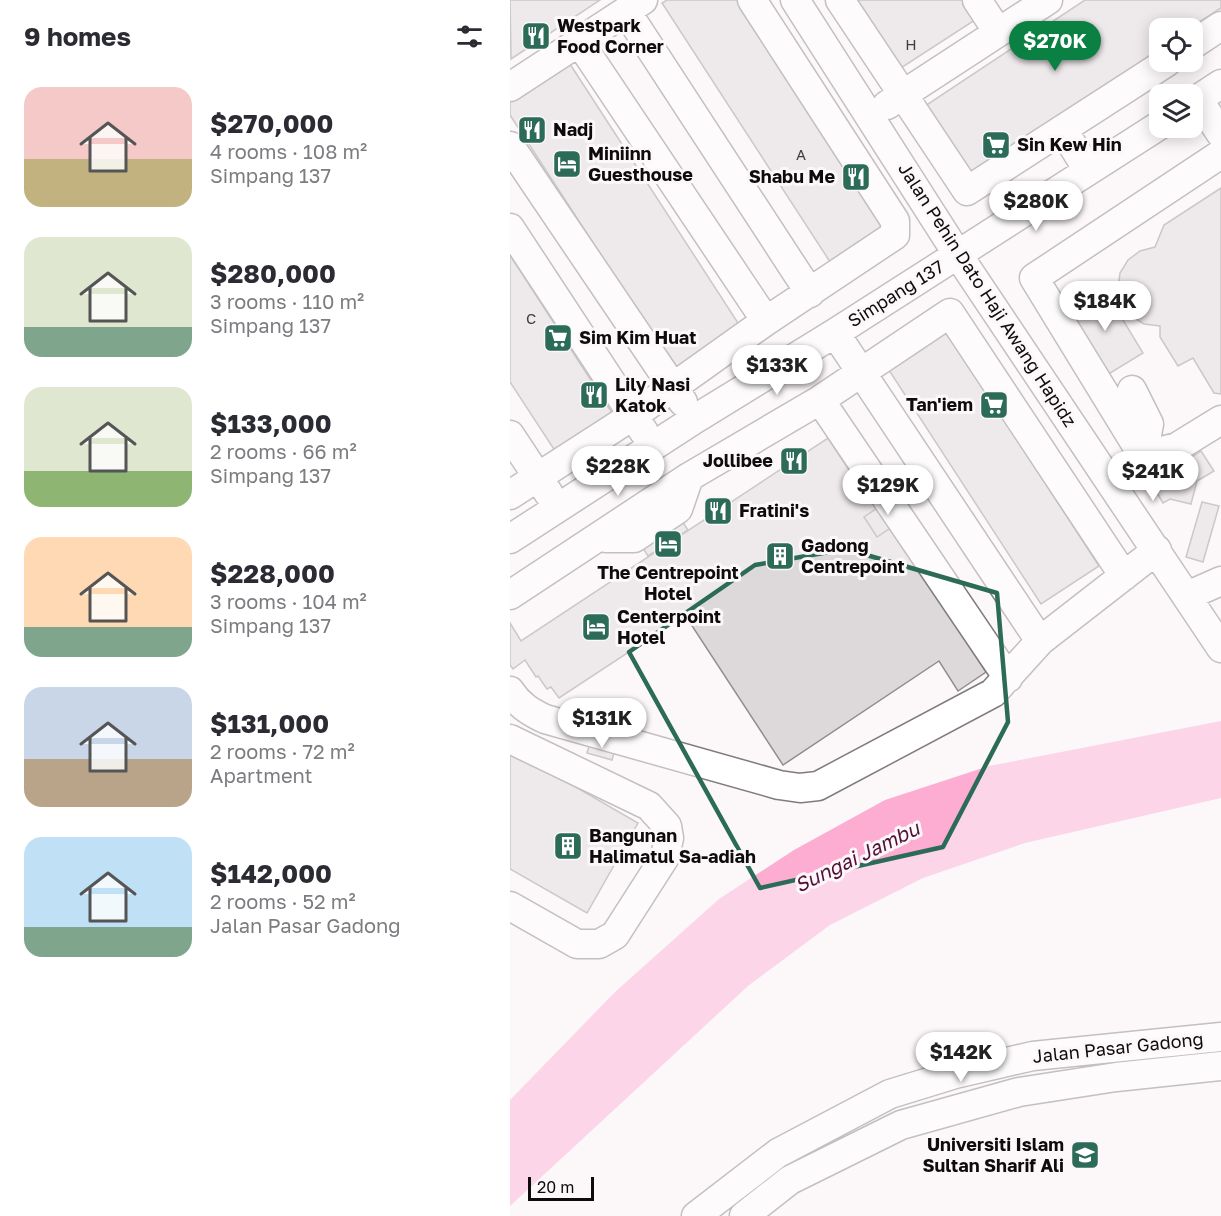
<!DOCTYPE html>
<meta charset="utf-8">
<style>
body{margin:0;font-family:"Golos Text",sans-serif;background:#f7f7f7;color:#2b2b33;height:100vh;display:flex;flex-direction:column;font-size:22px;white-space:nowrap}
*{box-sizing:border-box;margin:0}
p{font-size:20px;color:#7c7c81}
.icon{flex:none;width:33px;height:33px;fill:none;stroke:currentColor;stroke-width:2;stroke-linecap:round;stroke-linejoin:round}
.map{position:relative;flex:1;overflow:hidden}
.drawer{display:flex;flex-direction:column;background:#fff;width:510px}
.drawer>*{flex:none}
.fabs{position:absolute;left:639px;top:18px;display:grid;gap:12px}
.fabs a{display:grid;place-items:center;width:54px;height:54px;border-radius:12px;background:#fff;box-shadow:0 3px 15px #0003;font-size:30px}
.scale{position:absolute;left:18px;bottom:15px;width:66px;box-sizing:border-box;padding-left:6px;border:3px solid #0d0b0c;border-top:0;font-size:16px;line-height:21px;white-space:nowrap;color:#0d0b0c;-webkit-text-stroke:4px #fcf7f9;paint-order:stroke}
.price{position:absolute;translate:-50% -51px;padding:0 14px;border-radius:21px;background:#fff;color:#222;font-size:20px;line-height:39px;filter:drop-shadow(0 2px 3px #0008)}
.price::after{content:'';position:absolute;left:50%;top:36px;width:18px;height:14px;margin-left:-9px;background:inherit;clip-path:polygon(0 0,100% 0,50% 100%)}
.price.selected{background:#0b8043;color:#fff}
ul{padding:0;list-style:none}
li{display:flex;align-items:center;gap:18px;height:150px;padding:0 24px}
li span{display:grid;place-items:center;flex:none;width:168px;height:120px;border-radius:18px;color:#555}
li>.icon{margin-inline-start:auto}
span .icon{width:72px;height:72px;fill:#fffc;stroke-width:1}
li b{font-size:26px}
h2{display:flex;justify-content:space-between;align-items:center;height:72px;padding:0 24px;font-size:26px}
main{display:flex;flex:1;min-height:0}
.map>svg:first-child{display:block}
.water{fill:#fdadd2}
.building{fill:#ddd8da;stroke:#928d8f;stroke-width:1.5}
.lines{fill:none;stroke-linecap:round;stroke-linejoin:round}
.minor-casing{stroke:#807b7d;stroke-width:31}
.minor{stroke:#fff;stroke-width:28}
.marked{fill:none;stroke:#2c6b57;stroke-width:4.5;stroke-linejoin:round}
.labels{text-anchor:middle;stroke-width:6;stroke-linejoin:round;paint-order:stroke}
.number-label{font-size:15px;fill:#413e40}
.poi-label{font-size:18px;font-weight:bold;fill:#0d0b0c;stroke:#fcf7f9;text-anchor:start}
.street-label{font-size:18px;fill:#0d0b0c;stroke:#fcf7f9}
.water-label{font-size:20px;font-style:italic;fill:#540f37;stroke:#fcf7f9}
</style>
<main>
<section class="drawer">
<h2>9 homes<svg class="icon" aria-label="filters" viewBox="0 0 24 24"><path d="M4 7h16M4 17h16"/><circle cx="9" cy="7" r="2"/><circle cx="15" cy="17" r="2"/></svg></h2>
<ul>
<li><span style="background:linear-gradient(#f6c9c9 60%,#c2b280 0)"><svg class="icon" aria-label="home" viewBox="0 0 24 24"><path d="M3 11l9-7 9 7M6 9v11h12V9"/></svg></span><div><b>$270,000</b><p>4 rooms · 108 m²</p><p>Simpang 137</p></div></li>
<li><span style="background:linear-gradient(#dfe7d0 75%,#7fa58c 0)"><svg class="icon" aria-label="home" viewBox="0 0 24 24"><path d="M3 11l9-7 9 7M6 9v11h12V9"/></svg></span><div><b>$280,000</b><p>3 rooms · 110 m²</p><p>Simpang 137</p></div></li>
<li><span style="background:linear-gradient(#dfe7d0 70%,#8fb573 0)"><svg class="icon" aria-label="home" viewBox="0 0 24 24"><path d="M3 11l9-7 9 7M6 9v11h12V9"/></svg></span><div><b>$133,000</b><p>2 rooms · 66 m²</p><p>Simpang 137</p></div></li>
<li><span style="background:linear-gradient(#ffd9b3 75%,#7fa58c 0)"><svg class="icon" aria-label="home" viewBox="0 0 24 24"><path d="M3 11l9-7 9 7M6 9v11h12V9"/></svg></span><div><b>$228,000</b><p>3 rooms · 104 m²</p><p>Simpang 137</p></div></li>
<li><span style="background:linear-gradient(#c9d6e8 60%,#b9a48a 0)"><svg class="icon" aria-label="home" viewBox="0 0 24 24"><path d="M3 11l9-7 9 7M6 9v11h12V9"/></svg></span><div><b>$131,000</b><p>2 rooms · 72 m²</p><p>Apartment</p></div></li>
<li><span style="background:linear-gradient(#bfe0f5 75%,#7fa58c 0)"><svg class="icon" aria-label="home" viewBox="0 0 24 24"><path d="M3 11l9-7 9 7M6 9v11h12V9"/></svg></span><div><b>$142,000</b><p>2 rooms · 52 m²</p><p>Jalan Pasar Gadong</p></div></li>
</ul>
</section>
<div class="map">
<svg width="711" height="1216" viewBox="0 0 711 1216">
<rect width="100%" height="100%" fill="#fcf7f9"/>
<path class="water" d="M711 721V798L515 843 413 878 320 925 238 986 0 1206V1100L105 992 209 899 284 850 375 800 479 766Z"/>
<path class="building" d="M0 0H90L1 59Z
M157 0H231L381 230 324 268 152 3Z
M347 0H456L468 18 391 68Z
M575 0H711V8L680 28H650V49L459 174 415 106Z
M58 61 230 326 165 369 0 115V100Z
M711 188V394L704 393 683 358 668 366 650 337V326L634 324 621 316 612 304 608 289 610 273 618 260 630 251 645 247 654 225Z
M0 255 106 419 49 457 0 382Z
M571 293H586L607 310 633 353 597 375 567 327 564 308Z
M431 323 589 566 531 604 373 361Z
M318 438 357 498 362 495 476 672 448 691 429 661 273 765 175 615 49 698 41 687 37 689 28 676 26 677 15 660 3 669 0 665V623L11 641Z
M691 451 704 471 687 481 681 504 660 499 653 503 641 483Z
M388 494 401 514 367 537 354 517Z
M157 499 178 530 138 556 118 525Z
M692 502 709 506 693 562 676 557Z
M81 739 106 746 102 760 77 753Z
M0 749 128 823 77 913 0 869Z"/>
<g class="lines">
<g class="minor-casing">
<path id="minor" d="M285 0 448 255 711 648
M330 0 457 191 657 62
M467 0 488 32
M116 11 300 293
M68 40 256 321
M682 45 711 26
M0 87 133 0
M688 99 711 134
M682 103 711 84
M377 105 538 0
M553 130 578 170
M0 146 173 402
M0 228 134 432
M325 333 530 641
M622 390 639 424 633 456
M310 400 498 678
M0 435 39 494
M633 456 524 278 711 154
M618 466 633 456 667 447 711 420
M0 495 124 415 256 321 385 235V221L242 0
M96 538H124L168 509 179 477
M0 539 185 419 325 333 650 125
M0 595 179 477 310 400 440 313 614 576
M677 596 711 581
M0 691C9 705 20 712 35 719L269 785 290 788 308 786 483 693 530 641 647 550
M0 739 139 806 157 826 159 838 155 857 105 935 89 944H67L0 906
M186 1216 268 1153 380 1094 445 1074 523 1056 711 1037
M234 1216 280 1180 391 1125 509 1092 606 1077 711 1066"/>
</g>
<use href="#minor" class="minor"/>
</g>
<path d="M0 0H711V1216H0ZM336 549 487 593 498 722 433 847 250 888 119 652 245 565Z" fill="#fcf7f9" fill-opacity=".55" fill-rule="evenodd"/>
<path class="marked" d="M336 549 487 593 498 722 433 847 250 888 119 652 245 565Z"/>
<defs>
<g id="restaurant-square" transform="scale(1.5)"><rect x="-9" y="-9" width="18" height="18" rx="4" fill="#2c6b57" stroke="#fcf7f9"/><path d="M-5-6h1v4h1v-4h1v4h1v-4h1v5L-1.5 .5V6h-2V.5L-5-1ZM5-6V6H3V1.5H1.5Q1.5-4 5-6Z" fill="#fff"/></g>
<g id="supermarket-square" transform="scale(1.5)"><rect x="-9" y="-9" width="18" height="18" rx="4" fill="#2c6b57" stroke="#fcf7f9"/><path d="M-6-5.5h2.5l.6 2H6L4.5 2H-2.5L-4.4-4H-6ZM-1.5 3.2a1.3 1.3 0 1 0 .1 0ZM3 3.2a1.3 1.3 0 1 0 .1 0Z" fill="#fff"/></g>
<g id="hotel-square" transform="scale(1.5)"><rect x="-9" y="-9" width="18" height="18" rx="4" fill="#2c6b57" stroke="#fcf7f9"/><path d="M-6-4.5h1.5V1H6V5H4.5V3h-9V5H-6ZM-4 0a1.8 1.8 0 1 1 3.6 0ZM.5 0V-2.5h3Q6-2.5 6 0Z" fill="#fff"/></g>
<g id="building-square" transform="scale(1.5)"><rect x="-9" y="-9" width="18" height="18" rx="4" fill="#2c6b57" stroke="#fcf7f9"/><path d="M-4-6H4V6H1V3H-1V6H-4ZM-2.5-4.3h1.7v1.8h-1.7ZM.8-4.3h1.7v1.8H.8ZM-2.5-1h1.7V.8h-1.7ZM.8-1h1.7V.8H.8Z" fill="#fff"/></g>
<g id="university-square" transform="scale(1.5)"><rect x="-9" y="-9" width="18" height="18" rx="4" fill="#2c6b57" stroke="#fcf7f9"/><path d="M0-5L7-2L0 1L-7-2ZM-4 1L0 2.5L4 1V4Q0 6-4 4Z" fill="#fff"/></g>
</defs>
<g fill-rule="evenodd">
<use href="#restaurant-square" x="26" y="36"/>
<use href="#restaurant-square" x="22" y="130"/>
<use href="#supermarket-square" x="486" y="145"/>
<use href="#hotel-square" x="57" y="164"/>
<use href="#restaurant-square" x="346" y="177"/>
<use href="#supermarket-square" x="48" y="338"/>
<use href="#restaurant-square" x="84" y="395"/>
<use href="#supermarket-square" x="484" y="405"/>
<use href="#restaurant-square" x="284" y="461"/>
<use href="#restaurant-square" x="208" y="511"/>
<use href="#hotel-square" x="158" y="544"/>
<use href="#building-square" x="270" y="556"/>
<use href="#hotel-square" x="86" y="627"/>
<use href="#building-square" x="58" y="846"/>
<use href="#university-square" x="575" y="1155"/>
</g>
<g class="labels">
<g class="number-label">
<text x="401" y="50">H</text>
<text x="291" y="160">A</text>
<text x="21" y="324">C</text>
</g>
<g class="poi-label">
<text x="47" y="32">Westpark<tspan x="47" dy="21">Food Corner</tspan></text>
<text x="43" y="136">Nadj</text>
<text x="507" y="151">Sin Kew Hin</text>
<text x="78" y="160">Miniinn<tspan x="78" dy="21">Guesthouse</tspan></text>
<text x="325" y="183" text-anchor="end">Shabu Me</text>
<text x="69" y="344">Sim Kim Huat</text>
<text x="105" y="391">Lily Nasi<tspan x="105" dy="21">Katok</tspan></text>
<text x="463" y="411" text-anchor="end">Tan'iem</text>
<text x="263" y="467" text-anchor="end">Jollibee</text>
<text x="229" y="517">Fratini's</text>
<text x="291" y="552">Gadong<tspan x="291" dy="21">Centrepoint</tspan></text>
<text x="158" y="579" text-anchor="middle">The Centrepoint<tspan x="158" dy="21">Hotel</tspan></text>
<text x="107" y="623">Centerpoint<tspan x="107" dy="21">Hotel</tspan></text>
<text x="79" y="842">Bangunan<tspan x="79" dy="21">Halimatul Sa-adiah</tspan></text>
<text x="554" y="1151" text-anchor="end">Universiti Islam<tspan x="554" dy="21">Sultan Sharif Ali</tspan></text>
</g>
<g class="street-label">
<text transform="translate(386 294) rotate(-32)" y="6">Simpang 137</text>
<text transform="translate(477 295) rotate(57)" y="6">Jalan Pehin Dato Haji Awang Hapidz</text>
<text transform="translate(608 1048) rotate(-6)" y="6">Jalan Pasar Gadong</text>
</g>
<g class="water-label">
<text transform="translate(347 857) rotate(-26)" y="7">Sungai Jambu</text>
</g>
</g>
</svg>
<div class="fabs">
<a><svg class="icon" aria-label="locate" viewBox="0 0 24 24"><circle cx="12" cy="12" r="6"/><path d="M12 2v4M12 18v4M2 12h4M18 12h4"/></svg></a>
<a><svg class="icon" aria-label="layers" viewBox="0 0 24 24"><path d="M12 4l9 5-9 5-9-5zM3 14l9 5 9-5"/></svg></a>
</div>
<div class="scale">20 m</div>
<b class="price selected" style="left:545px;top:72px">$270K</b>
<b class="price" style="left:526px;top:232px">$280K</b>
<b class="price" style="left:595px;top:332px">$184K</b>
<b class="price" style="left:267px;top:396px">$133K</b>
<b class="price" style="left:108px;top:497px">$228K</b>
<b class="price" style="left:643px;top:502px">$241K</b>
<b class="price" style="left:378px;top:516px">$129K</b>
<b class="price" style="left:92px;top:749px">$131K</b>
<b class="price" style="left:451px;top:1083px">$142K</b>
</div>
</main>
